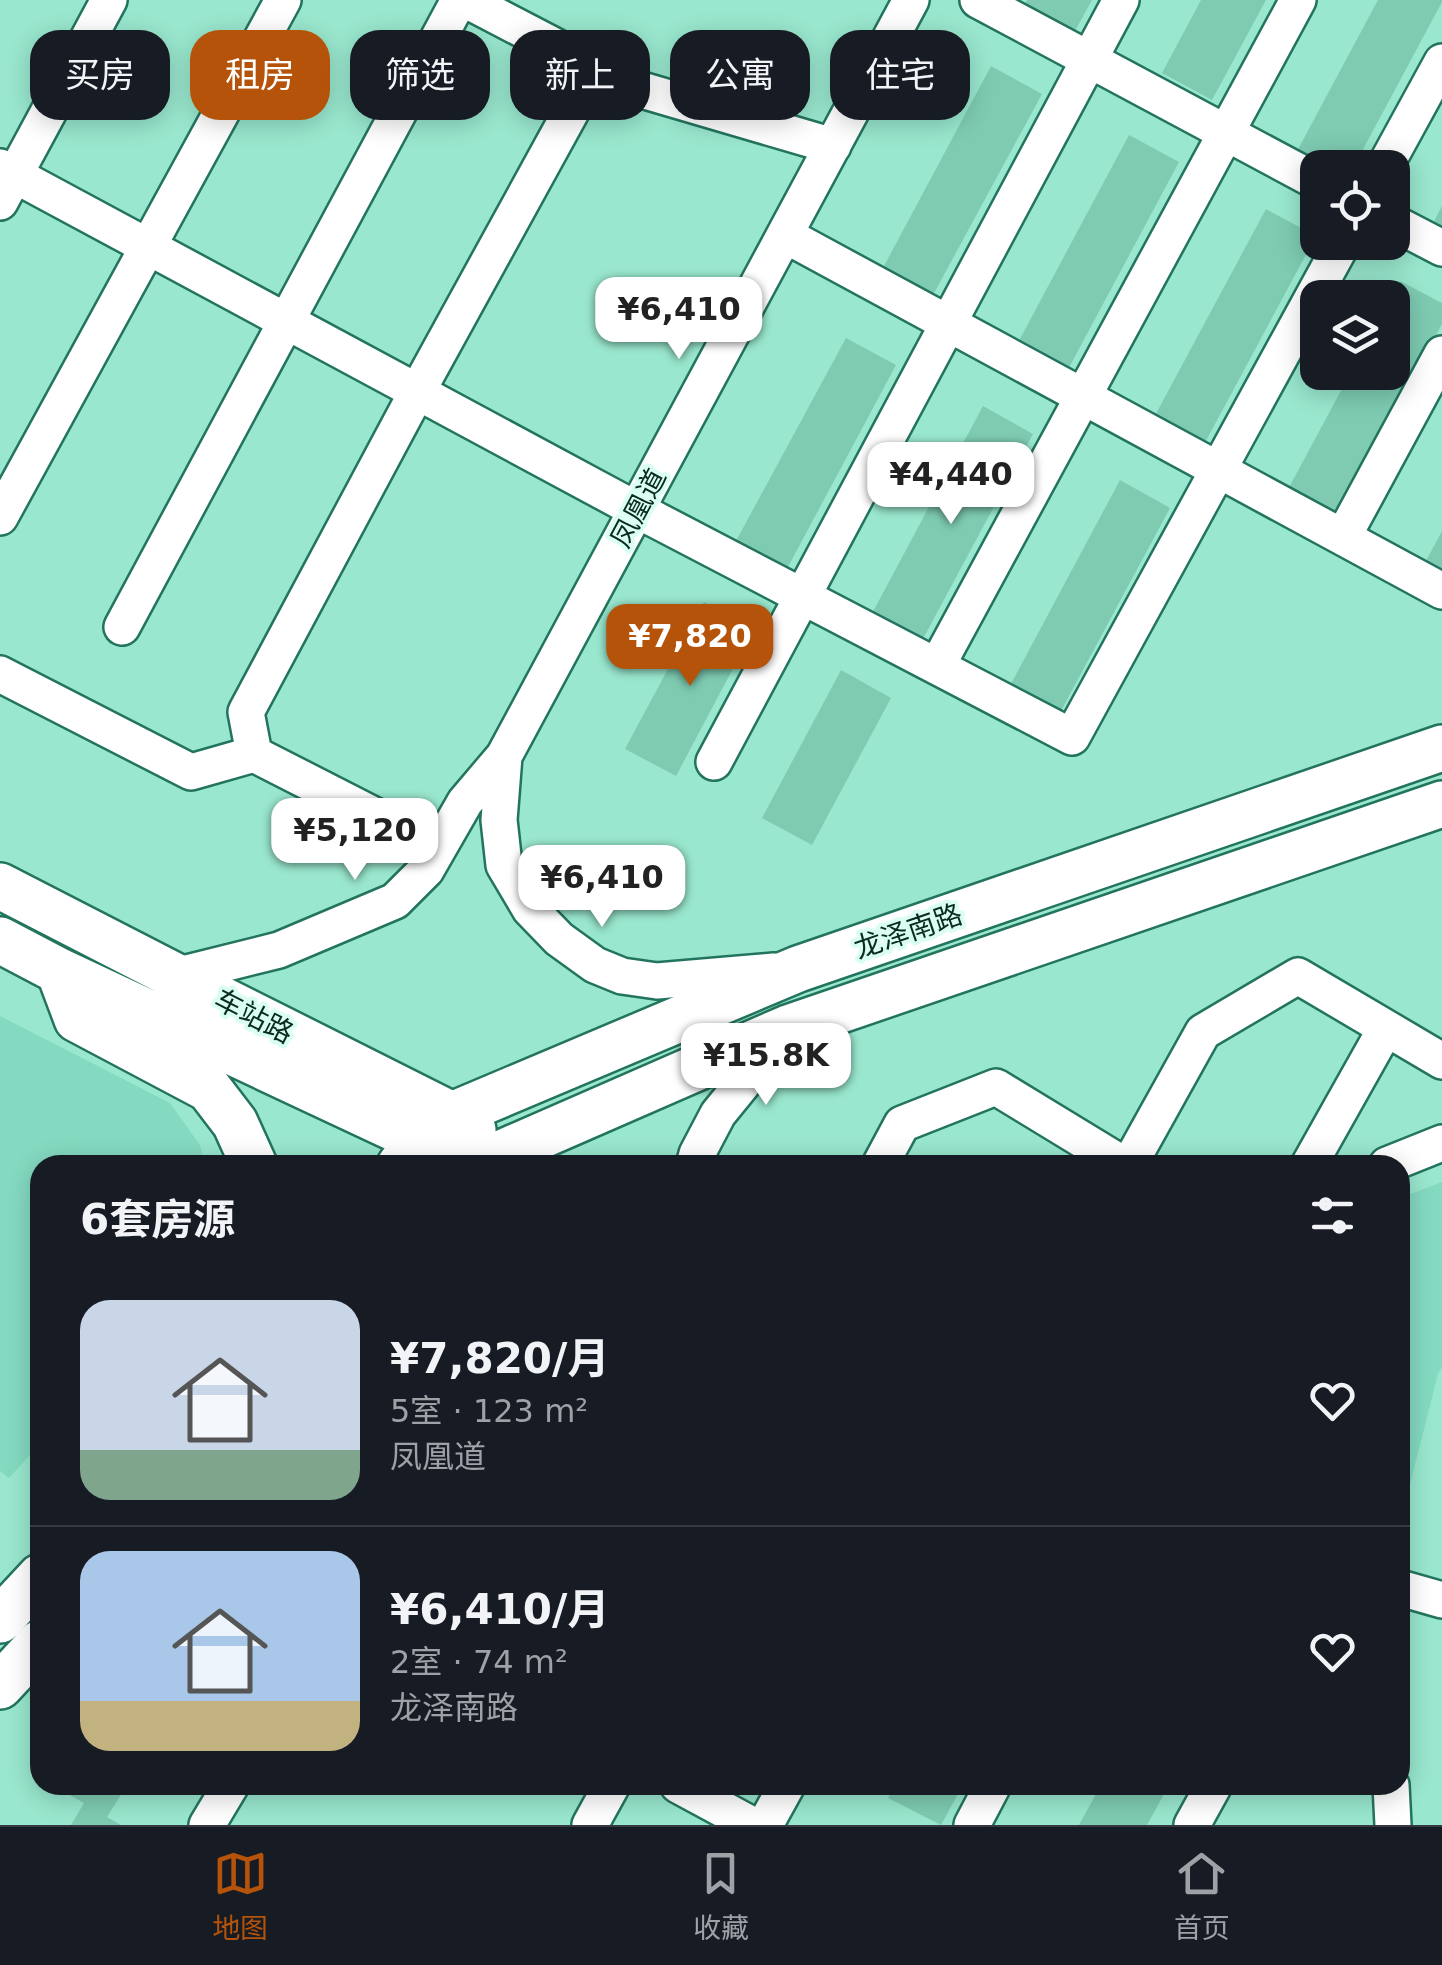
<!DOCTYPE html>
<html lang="zh">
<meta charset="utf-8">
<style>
body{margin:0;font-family:"DejaVu Sans","Noto Sans SC",sans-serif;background:#242831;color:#f1f3f6;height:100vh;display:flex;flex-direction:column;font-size:38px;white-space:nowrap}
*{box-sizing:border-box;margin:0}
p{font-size:32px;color:#9ea1a6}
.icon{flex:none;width:55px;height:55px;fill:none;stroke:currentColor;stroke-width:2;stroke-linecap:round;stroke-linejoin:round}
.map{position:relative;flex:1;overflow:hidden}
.details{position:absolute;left:30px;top:1155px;width:1380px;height:640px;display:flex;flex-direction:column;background:#171b24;border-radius:30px;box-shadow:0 5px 25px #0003}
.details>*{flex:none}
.guide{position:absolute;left:30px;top:30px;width:1382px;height:90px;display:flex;gap:20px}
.controls{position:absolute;left:1300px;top:150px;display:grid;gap:20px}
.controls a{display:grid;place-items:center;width:110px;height:110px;border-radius:20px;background:#171b24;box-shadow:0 5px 25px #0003;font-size:50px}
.price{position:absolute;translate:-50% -85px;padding:0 22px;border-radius:20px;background:#fff;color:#222;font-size:32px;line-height:65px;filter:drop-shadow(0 2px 5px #0008)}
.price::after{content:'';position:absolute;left:50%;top:60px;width:30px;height:22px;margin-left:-15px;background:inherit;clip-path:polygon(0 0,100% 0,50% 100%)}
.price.selected{background:#b45309;color:#fff}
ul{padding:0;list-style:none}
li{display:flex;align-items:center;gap:30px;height:250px;padding:0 50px}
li+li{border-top:2px solid #363941}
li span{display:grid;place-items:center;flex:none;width:280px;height:200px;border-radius:30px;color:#555}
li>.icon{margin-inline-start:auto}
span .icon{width:120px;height:120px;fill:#fffc;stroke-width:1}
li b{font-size:42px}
h2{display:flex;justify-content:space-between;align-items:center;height:120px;padding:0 50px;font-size:42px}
.tag{padding:0 35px;border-radius:30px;background:#171b24;box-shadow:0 5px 25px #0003;font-size:35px;line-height:90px}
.tag.selected{background:#b45309;color:#fff}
.menu{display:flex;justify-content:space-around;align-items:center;height:140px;border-top:2px solid #363941;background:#171b24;font-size:28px;color:#9ea1a6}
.menu a{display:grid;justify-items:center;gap:5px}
.menu .selected{color:#b45309}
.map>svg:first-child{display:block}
.built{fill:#84dac0}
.building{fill:#7ecbb2}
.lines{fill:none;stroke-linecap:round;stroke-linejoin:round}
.minor-casing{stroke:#23745f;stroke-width:40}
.major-casing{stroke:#23745f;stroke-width:50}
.minor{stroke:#fff;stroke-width:35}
.major{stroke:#fff;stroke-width:45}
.labels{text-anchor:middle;stroke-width:8;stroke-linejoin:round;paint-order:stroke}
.street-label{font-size:28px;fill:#092b22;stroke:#dafff2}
</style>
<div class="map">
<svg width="1442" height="1825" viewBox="0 0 1442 1825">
<rect width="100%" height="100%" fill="#99e7ce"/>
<path class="built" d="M0 1016 170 1103 200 1145 205 1165H40V1444L9 1478 0 1471Z
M1442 1182V1367L1438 1374 1402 1516 1400 1515V1198Z"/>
<path class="building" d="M1027 0H1092L1075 31 1025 4Z
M1201 0H1266L1212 100 1162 73Z
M1378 0H1442V2L1353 168H1323L1296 153Z
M991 66 1042 94 926 308 876 281Z
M1129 135 1179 162 1064 377 1014 350Z
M1442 206V231L1432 225Z
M1266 209 1316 236 1201 450 1151 423Z
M1400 281 1442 303V324L1335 523 1285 495 1351 372H1392L1391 298Z
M846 338 896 365 781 580 730 552Z
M983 406 1033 434 918 648 868 621Z
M1120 480 1170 508 1055 722 1005 695Z
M1442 531V581L1421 570Z
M704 602 754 629 676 776 625 749Z
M841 670 891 698 812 845 762 818Z
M62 1785H127L107 1817 121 1825H71L84 1803 59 1789Z
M895 1785H963L941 1825 888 1798Z
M1101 1785H1169L1147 1825H1079Z"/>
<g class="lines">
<g class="minor-casing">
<path id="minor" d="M466 0 635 88 833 146
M978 0 1318 182
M0 167 637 510 1072 737 1343 242
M1384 168 1442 62
M0 202 109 0
M1392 222 1442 248
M785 235 1442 591
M0 517 283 0
M1343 537 1442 354
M122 627 459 0
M937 666 1298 0
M0 674 191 772 254 754
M504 756 499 820 504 865 530 909 559 939 595 965 622 976 657 981 774 971
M714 762 1121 0
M438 848 254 754 246 712 417 392 595 68
M175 976 279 950 395 901 426 870 465 802 504 756 911 0
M694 1165 697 1154 718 1114 788 1028
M880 1165 902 1124 996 1087 1124 1165
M1129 1165 1203 1032 1298 976 1442 1061
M1309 1165 1386 1028
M1387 1165 1442 1143
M1400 1588 1442 1600
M678 1785 752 1825
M1391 1785 1393 1825
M207 1825 231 1785
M590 1825 612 1785
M765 1825 787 1785
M972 1825 993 1785
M1192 1825 1214 1785"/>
</g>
<g class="major-casing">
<path id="major" d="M0 886 175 976 452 1115 473 1130
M0 940 59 971 420 1140 454 1165
M59 971 77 1019 209 1089 235 1123 254 1165
M400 1165 420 1140 452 1115 798 969 1442 748
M487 1165 504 1152 788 1028 1442 804
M0 1620 40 1577
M0 1686 40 1643"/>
</g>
<use href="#minor" class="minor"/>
<use href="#major" class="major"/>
</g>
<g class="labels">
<g class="street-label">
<text transform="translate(638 508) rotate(-62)" y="10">凤凰道</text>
<text transform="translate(908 931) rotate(-19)" y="10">龙泽南路</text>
<text transform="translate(254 1016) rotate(27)" y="10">车站路</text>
</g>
</g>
</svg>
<div class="controls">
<a><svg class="icon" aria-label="locate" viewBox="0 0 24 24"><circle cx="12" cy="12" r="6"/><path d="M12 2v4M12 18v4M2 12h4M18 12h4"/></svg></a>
<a><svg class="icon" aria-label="layers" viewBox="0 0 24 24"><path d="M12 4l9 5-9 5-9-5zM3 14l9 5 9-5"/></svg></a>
</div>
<b class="price" style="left:679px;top:362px">¥6,410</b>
<b class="price" style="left:951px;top:527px">¥4,440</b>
<b class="price selected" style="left:690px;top:689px">¥7,820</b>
<b class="price" style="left:355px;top:883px">¥5,120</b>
<b class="price" style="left:602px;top:930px">¥6,410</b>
<b class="price" style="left:766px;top:1108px">¥15.8K</b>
<div class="guide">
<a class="tag">买房</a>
<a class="tag selected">租房</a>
<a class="tag">筛选</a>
<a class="tag">新上</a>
<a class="tag">公寓</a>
<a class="tag">住宅</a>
</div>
<section class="details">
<h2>6套房源<svg class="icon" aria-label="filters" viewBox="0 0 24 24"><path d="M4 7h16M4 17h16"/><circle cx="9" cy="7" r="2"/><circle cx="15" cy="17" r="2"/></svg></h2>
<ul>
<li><span style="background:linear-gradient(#c9d6e8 75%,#7fa58c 0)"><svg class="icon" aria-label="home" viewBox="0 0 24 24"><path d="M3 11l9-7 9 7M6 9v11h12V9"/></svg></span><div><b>¥7,820/月</b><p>5室 · 123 m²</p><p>凤凰道</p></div><svg class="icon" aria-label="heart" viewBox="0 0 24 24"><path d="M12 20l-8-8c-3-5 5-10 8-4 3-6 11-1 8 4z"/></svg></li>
<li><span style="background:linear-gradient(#a9c7e8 75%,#c2b280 0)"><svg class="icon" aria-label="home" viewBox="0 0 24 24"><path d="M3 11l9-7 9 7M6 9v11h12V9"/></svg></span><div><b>¥6,410/月</b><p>2室 · 74 m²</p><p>龙泽南路</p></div><svg class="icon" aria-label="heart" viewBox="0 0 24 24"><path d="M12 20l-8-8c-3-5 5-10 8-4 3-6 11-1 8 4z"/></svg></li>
</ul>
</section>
</div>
<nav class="menu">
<a class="selected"><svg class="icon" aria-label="map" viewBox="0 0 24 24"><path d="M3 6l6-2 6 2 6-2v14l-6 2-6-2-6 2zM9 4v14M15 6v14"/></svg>地图</a>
<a><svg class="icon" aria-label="saved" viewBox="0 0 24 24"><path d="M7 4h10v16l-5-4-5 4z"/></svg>收藏</a>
<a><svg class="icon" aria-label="home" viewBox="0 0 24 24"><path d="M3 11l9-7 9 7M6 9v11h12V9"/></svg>首页</a>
</nav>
